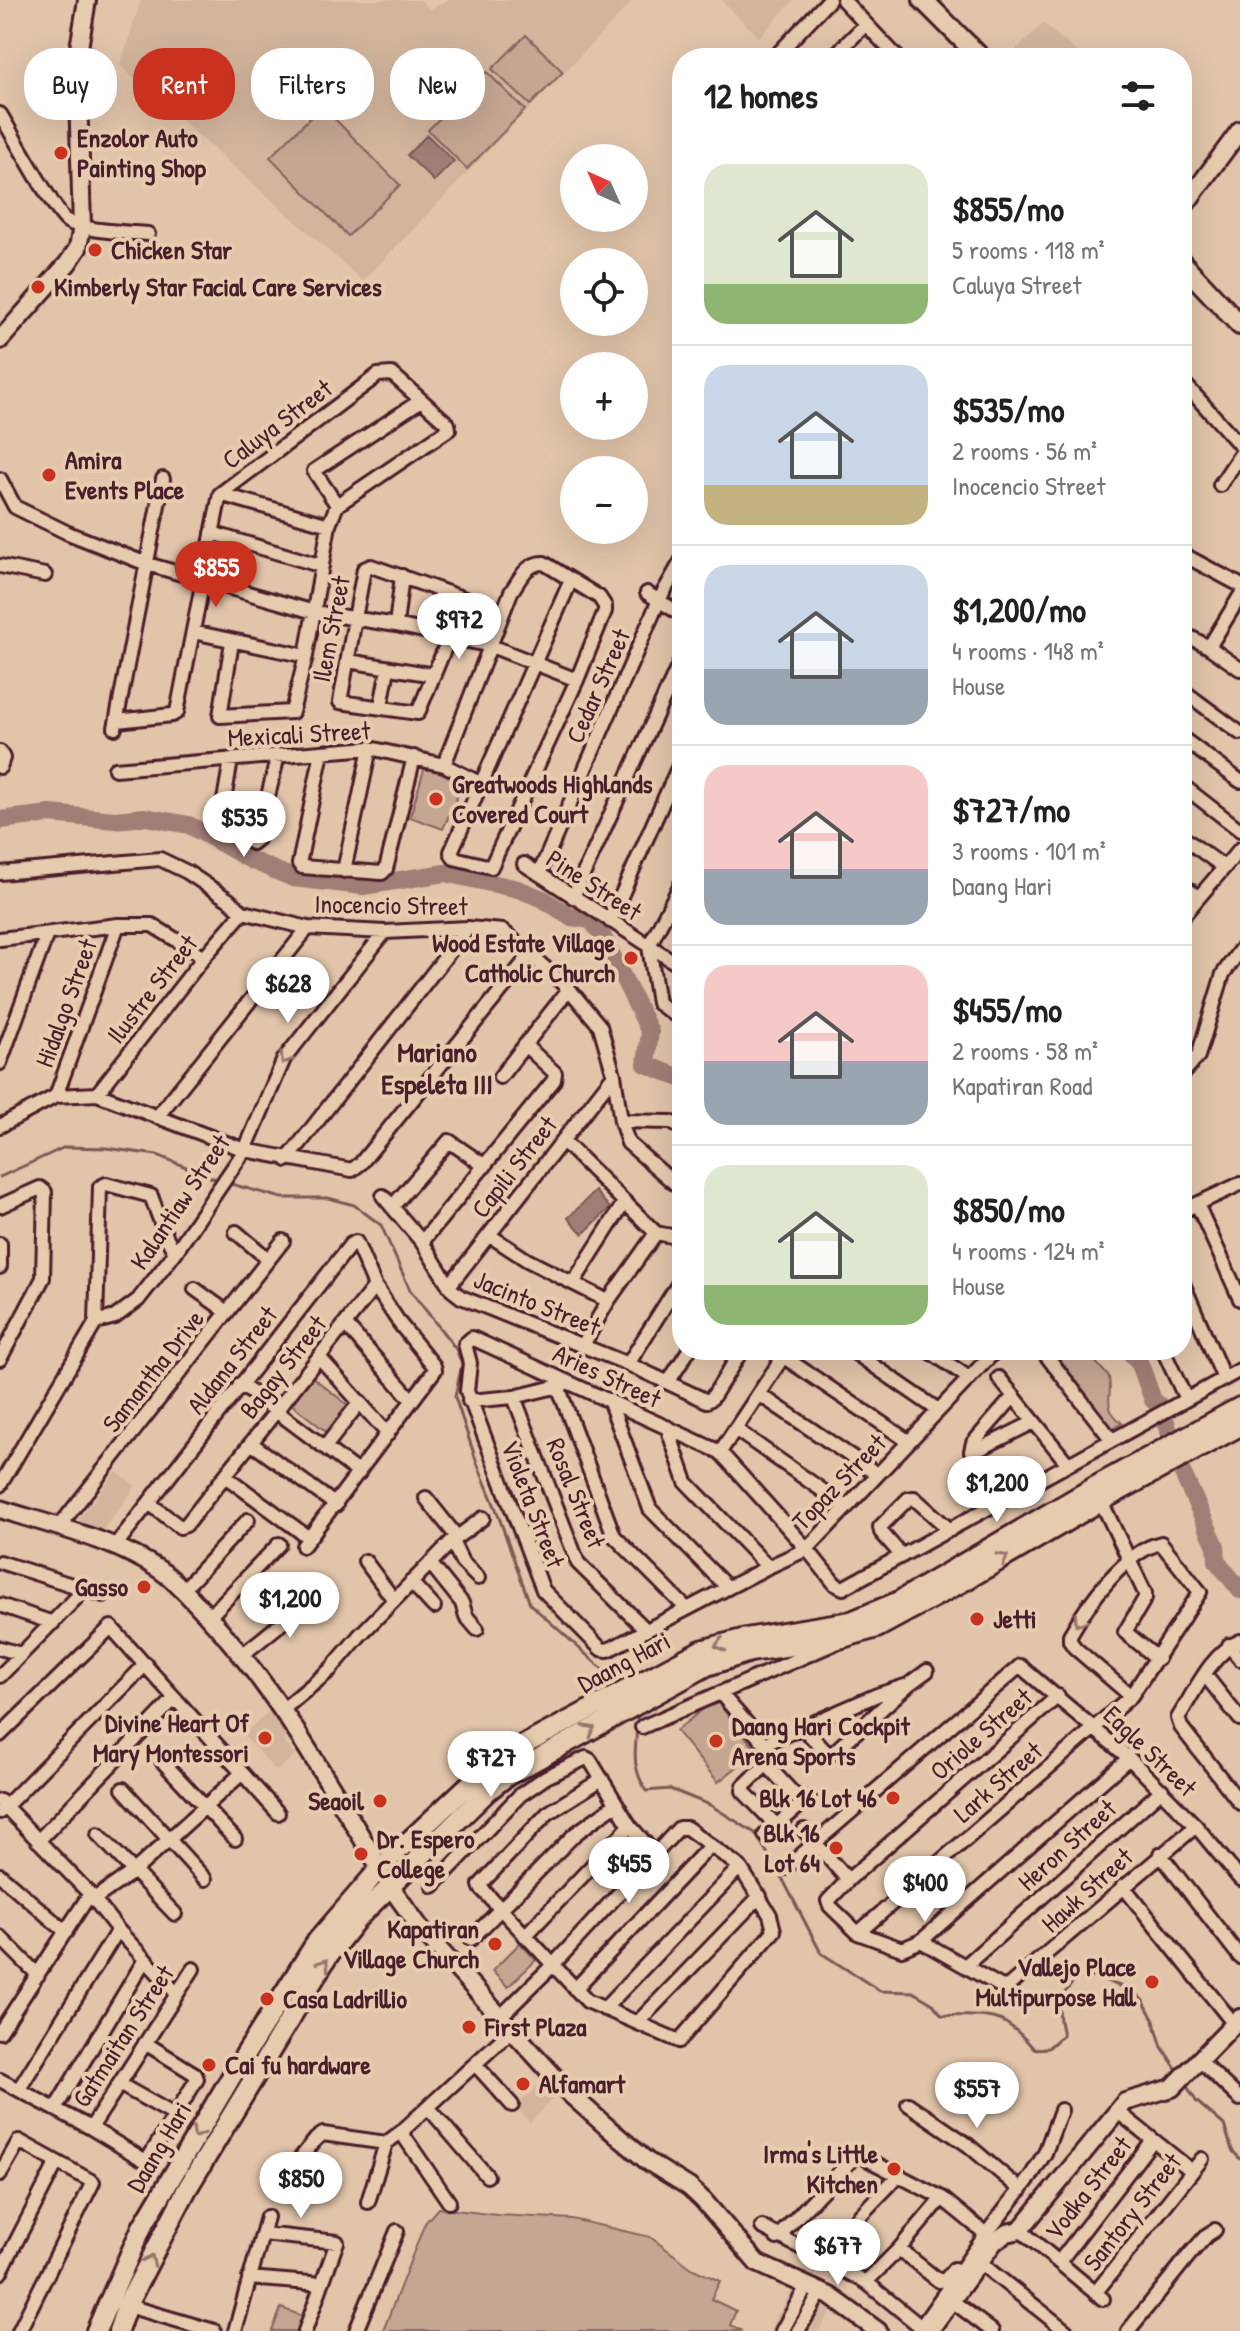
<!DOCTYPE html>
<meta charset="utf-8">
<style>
body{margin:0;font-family:"Patrick Hand",sans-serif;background:#f2f2f2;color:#202124;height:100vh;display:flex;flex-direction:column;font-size:30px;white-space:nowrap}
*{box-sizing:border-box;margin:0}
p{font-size:26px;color:#757577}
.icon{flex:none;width:44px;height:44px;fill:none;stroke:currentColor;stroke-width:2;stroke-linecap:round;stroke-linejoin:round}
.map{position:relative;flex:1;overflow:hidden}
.sheet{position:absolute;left:672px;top:48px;width:520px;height:1312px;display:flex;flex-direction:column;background:#fff;border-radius:32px;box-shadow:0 8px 32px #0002}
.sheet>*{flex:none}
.banner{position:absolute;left:24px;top:48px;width:528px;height:72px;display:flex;gap:16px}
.needle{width:52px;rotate:315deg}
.fabs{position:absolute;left:560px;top:144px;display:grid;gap:16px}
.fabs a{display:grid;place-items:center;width:88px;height:88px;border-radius:50%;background:#fff;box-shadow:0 8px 32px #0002;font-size:40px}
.price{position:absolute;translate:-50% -68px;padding:0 18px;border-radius:28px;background:#fff;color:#222;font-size:26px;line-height:52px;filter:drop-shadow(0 2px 4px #0008)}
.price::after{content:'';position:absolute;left:50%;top:48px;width:24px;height:18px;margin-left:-12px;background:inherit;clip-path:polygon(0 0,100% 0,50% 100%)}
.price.active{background:#c8321e;color:#fff}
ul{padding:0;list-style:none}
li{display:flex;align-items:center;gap:24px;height:200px;padding:0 32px}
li+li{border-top:2px solid #e0e0e0}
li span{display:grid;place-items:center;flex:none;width:224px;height:160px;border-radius:24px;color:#555}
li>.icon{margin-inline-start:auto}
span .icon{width:96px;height:96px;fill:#fffc;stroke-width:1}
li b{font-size:34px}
h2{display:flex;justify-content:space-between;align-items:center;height:96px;padding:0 32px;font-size:34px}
.tag{padding:0 28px;border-radius:32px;background:#fff;box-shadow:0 8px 32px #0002;font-size:28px;line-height:72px}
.tag.active{background:#c8321e;color:#fff}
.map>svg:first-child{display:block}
.built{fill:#d3b59d}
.green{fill:#c5a692;stroke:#88625e;stroke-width:2}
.water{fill:#a17e74;stroke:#7e5857;stroke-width:2}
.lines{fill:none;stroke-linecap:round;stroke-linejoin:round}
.stream{stroke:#7e5857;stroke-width:3}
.river{stroke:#a17e74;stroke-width:18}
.street-casing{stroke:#4a1f2b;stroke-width:18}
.secondary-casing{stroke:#4a1f2b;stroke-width:22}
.primary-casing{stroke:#4a1f2b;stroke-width:24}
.street{stroke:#e7cbae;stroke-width:12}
.secondary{stroke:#e7cbae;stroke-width:16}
.primary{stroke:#e7cbae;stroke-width:18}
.oneway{stroke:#98756c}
.poi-dot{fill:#c8321e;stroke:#e7cbae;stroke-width:3}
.labels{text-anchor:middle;stroke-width:8;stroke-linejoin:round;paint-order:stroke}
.poi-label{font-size:26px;font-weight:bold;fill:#4a1f2b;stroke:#e7cbae;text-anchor:start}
.street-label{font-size:26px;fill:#4a1f2b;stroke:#e7cbae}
.neighbourhood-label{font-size:28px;font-weight:bold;fill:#4a1f2b;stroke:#e7cbae}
</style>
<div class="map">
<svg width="1240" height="2331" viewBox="0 0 1240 2331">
<rect width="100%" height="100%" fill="#e1c4a9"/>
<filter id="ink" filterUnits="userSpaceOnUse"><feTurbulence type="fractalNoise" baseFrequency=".0125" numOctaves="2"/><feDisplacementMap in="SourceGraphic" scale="16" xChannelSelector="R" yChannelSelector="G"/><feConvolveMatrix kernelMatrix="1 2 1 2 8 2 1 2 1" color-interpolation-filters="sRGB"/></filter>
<g filter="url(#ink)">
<path class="built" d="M141 0H421L429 10 447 0H634L363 281 120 66Z
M721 0H794L759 37Z
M1043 23 1084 58H1008Z
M116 1472 136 1486 98 1536 72 1528Z
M272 1708 290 1732 283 1741 295 1755 276 1771 243 1735Z
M544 2079 557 2094 530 2123 516 2107Z
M794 2287 834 2305 819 2331H769Z"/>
<path class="green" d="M526 35 563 72 530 105 492 69Z
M487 72 525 110 467 169 428 130Z
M322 106 400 185 348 236 270 157Z
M425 766 464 781 443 829 410 817Z
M1051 1350H1065L1077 1358 1093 1359 1109 1377C1113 1399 1101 1406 1122 1423L1111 1430Z
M311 1376 349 1406 328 1433 290 1403Z
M715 1699 757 1751 718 1782 676 1731Z
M520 1943 536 1960 508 1987 492 1971Z
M438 2208 497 2215 572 2219 650 2237 693 2269 720 2281 711 2299 736 2311 730 2325 742 2331H383L425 2223Z
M281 2308 303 2316 297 2331H272Z"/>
<path class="water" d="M427 135 454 161 434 181 407 155Z
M595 1191 610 1208 583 1234 568 1218Z"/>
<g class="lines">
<path class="stream" d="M0 1177 65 1147 106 1148 157 1155 220 1181
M227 1183 282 1198H328L354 1205 381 1225 410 1290 456 1349 462 1364 455 1397 477 1463 496 1509 530 1604 619 1684
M637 1714C638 1748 628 1759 646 1791L670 1789 710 1805 755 1833 779 1872 821 1953 880 1991 913 1992 933 2004 942 2015C991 2018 1000 2009 1034 2049L1048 2048 1063 2035C1056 2007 1057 1999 1077 1978L1096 1977 1135 1992 1144 2002 1154 2021 1162 2047 1179 2073
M1185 2083 1196 2101 1224 2125 1232 2150 1240 2159"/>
<path class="river" d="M0 820 50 814 115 820 145 817 189 825 251 860 293 878 363 886 445 873 518 889 543 899 571 917 591 920 601 933 650 1032 646 1064 682 1079
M1128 1350 1140 1364 1153 1400 1161 1407 1182 1472 1216 1546 1217 1561 1240 1590"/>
<g class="street-casing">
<path id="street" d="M843 0 898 58
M774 58 829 0
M832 58 866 24
M0 114C10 130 58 217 67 221 86 232 126 232 148 234
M1182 381 1240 445
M0 479 15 507 68 533 147 564 314 612 396 625 491 646 577 680
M1220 485 1240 455
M220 494 329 525
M337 505 314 471 420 401
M212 533 322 566
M1182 554 1240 585
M0 566 45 575
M371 566 465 599 418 713 340 702 364 569Z
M647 593 682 615
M396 625 402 576
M193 632 306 656
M1182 633 1209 647 1240 669
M232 642 220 716 292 712 306 656 329 525 337 505
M1209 647 1240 596
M348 661 434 675
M1182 690 1240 733
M381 706 388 669
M117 721 172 715 177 712 220 494 378 375 392 374 448 424 449 429 337 505
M115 728 163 479
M1182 738 1240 781
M0 752 3 758 0 767
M322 752 299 864 302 867 382 873 386 869 414 757
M231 760 220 823 224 828 252 843 258 838 278 755
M444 765 511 592C520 579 526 563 544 563L599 597 605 606V611L577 680 491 867 454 858 451 852 571 580
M115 769 370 748 444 765 480 783
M1182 785 1240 830
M1182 837 1224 867
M524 864 682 967
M344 871 370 748
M0 873 160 859 187 872 229 900 243 912 308 928 385 932 468 928 503 931 569 989 600 1026 614 1075 621 1121 671 1122 682 1129
M539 874 659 600 682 560
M682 882 649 946 658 1003 682 1020
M1182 885 1198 897
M573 897 682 658
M1182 917 1240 849
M610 921 682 759
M0 939 118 925H152L204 957
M0 1063 47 934
M1182 1074 1198 1056 1223 974 1240 950
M500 1077 525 1045
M97 1094 204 957 243 912
M56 1096 118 925
M157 1117 308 928
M621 1121 628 1143 674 1183 682 1185
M0 1126 56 1096 97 1094 245 1150 352 1170 361 1163 530 955
M563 1141 656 1233 682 1238
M287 1160 468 928
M383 1196 422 1242 452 1290 461 1297 628 1364 707 1401 712 1398 742 1350
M1197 1204 1240 1299
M0 1206 40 1188 45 1192 43 1278 0 1359
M392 1207 449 1141 485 1166
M1182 1211 1240 1184
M236 1232 268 1259
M489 1235 527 1260 608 1301
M422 1242 554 1080 555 1073 525 1045 569 989
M0 1244V1267
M1182 1281 1224 1379
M573 1283 624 1203
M449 1286 614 1075
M195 1289 227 1312
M96 1322 100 1187 106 1184 151 1196 166 1236 175 1253
M345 1324 412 1400
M583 1345 608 1301 656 1233
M851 1350 938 1410
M928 1350 969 1378
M996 1350 807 1549 768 1567 608 1650 601 1649 543 1590 467 1391 470 1363 465 1344 472 1338 720 1452 807 1549 835 1584 843 1588 1240 1370
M1042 1350 1112 1440
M1163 1350 1186 1399
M319 1357 388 1434
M784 1357 908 1441
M628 1364 682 1278
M999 1378 1068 1464
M669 1381 689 1350
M240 1384 359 1473
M558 1386 614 1536 686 1608
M759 1394 877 1474
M514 1397 578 1563 645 1629
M609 1400 650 1509 727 1587
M469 1401 514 1397 563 1385
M667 1427 686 1482 768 1567
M735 1429 846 1507
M251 1443 336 1505
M325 1447 359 1403
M971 1451 973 1443 1014 1396
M971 1451 974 1452 1034 1422
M720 1452 787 1351
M225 1476 309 1538
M0 1485 96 1322 115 1317 138 1300 175 1253 245 1150 284 1059 385 932
M426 1498 457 1537
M1101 1501 1145 1593V1598L1125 1632 1158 1659
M149 1503 180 1527 186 1525 375 1286
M58 1528 283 1241
M452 1541 462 1562 478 1578
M115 1546 351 1244 356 1242 375 1286 400 1324 434 1366 435 1370 303 1546
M902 1556 881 1532 880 1527 908 1499 914 1498 950 1530
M365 1561 394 1600
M0 1562 103 1595
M430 1563 462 1603 466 1616 477 1629
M411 1582 434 1607
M183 1590 248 1520
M0 1605 53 1623
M209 1617 279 1544
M1240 1641C1211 1653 1194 1693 1178 1718L1181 1727 1240 1803
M1229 1645 1240 1659
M0 1648 21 1654
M242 1655 314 1597
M1205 1675 1240 1719
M0 1676 85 1589
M720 1693 765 1744 877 1695 908 1685
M1058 1696 848 1880 828 1901 830 1906 858 1933 902 1949 921 1941 1000 1986 1007 1987 1196 1826
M281 1711 330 1670 360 1635 452 1541 483 1518
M642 1727 833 1644
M804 1729 827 1753H833L908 1685 927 1671
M0 1735 111 1627 278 1813
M765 1744 773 1758 744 1786 743 1791 776 1825
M162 1761 235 1839
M767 1765 802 1803
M123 1789 205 1879
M0 1801 90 1894 118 1930 177 1994
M0 1812 146 1664
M804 1830 848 1880
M98 1834 175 1914
M765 1835 809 1798
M38 1841 175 1698
M1160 1854 1240 1957
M786 1868 1020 1666 1129 1758 1196 1826 1240 1879
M0 1875 66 1932
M433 1886 520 1795 546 1777 586 1758 590 1760 630 1826 654 1853
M1123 1886 1234 2024
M94 1899 133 1872 241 1774
M858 1933 1131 1696 1200 1592 1161 1543C1125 1551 1087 1605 1070 1635V1641L1075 1648 1131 1696
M525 1936 630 1826
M0 1937 38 1975
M471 1939 575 1834 616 1804
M921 1941 1129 1758
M965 1966 1162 1790
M575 1989 710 1846
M604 2009 740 1867
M501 2016 553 1965 679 1828H687L740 1867 770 1915 774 1931 679 2041 587 2001 481 1888 480 1885 548 1813 602 1779
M638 2022 760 1896
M0 2032 90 1894
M1199 2060 1240 2099
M475 2064 512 2105
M0 2080 91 2128 144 2160 150 2156 197 2079 195 2074 145 2043
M119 2084 176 2116
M19 2089 118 1930
M908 2104 968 2145 1021 2190
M428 2107 487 2176
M55 2109 144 1961
M1117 2111 1192 2171
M91 2128 193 1969
M401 2132 449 2202
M290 2171 316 2139 323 2134 386 2143 401 2132 513 2029
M0 2174 19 2141 93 2182 19 2331
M368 2202 386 2143
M762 2227 866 2282 926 2331
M1020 2230 1103 2299
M263 2234 337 2242 305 2331
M777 2238 857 2154 942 2198 986 2234
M899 2249 939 2281 946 2279 954 2269
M820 2257 899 2175
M979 2262 1066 2331
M1059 2262 1153 2140
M0 2273 57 2162
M249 2278 322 2284
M866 2282 899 2249 942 2198
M1096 2292 1202 2159
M951 2300 992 2331
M121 2304 214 2331
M921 2327 986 2234 1031 2176 1045 2153 1061 2110
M235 2331 267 2217
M356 2331 397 2231
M782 2331 807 2286
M798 2331 821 2292
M1128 2331 1190 2254 1207 2235 1215 2230"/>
</g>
<g class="secondary-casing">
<path id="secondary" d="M1182 209 1240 130
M0 340 68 263 78 248 82 226 77 60 87 0
M0 1509C53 1526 113 1539 160 1570 176 1581 190 1597 204 1612 275 1687 327 1780 380 1868
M390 1886 421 1929 454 1966 570 2094 607 2127 647 2161 689 2187 703 2200 757 2263 830 2296 878 2331
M929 2331 994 2242 1007 2233 1020 2230 1125 2102 1172 2088 1240 2018"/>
</g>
<g class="primary-casing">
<path id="primary" d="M923 0 981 58
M1182 263 1240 325
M96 2331 142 2227 236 2069 317 1941 380 1868 474 1780 520 1747 701 1650 746 1638 851 1621 897 1602 1094 1487 1240 1407
M118 2331 127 2305 187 2189 328 1956 358 1918 488 1791 507 1776 707 1666 750 1652 839 1639 877 1628 968 1579 1101 1501 1240 1426"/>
</g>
<use href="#street" class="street"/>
<use href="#secondary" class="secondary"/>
<use href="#primary" class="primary"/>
</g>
<defs><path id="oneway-chevron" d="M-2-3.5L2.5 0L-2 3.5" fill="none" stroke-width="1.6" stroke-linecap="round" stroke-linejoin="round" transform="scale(2)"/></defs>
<g class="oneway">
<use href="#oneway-chevron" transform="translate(285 1059) rotate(122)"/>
<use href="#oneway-chevron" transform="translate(1003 1558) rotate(-30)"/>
<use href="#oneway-chevron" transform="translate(1079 1621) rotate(123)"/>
<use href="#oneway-chevron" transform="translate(720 1645) rotate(165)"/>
<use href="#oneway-chevron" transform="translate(590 1730) rotate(-30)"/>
<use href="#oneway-chevron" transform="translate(324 1964) rotate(-57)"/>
<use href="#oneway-chevron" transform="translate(197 2133) rotate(121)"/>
<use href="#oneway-chevron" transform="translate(150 2260) rotate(-64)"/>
</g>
</g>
<g class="poi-dot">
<circle cx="61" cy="153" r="8"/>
<circle cx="95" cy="250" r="8"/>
<circle cx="38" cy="287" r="8"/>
<circle cx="49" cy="475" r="8"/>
<circle cx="436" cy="799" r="8"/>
<circle cx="631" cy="958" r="8"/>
<circle cx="144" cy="1587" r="8"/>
<circle cx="977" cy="1619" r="8"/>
<circle cx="265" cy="1738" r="8"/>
<circle cx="716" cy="1741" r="8"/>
<circle cx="893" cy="1798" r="8"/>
<circle cx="380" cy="1801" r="8"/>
<circle cx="836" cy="1848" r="8"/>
<circle cx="361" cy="1854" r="8"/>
<circle cx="495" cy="1944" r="8"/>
<circle cx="1152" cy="1982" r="8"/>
<circle cx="267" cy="1999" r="8"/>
<circle cx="469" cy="2027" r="8"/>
<circle cx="209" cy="2065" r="8"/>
<circle cx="523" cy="2084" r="8"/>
<circle cx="894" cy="2169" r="8"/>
</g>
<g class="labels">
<g class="poi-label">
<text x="77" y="147">Enzolor Auto<tspan x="77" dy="30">Painting Shop</tspan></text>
<text x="111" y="259">Chicken Star</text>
<text x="54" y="296">Kimberly Star Facial Care Services</text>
<text x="65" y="469">Amira<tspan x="65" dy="30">Events Place</tspan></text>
<text x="452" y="793">Greatwoods Highlands<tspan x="452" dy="30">Covered Court</tspan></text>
<text x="615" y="952" text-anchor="end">Wood Estate Village<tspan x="615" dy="30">Catholic Church</tspan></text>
<text x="128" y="1596" text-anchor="end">Gasso</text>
<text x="993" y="1628">Jetti</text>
<text x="249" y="1732" text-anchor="end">Divine Heart Of<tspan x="249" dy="30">Mary Montessori</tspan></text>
<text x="732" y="1735">Daang Hari Cockpit<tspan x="732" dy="30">Arena Sports</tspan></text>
<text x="877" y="1807" text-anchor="end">Blk 16 Lot 46</text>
<text x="364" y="1810" text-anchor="end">Seaoil</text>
<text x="820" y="1842" text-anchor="end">Blk 16<tspan x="820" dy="30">Lot 64</tspan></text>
<text x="377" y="1848">Dr. Espero<tspan x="377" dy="30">College</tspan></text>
<text x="479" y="1938" text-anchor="end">Kapatiran<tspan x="479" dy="30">Village Church</tspan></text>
<text x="1136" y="1976" text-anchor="end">Vallejo Place<tspan x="1136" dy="30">Multipurpose Hall</tspan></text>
<text x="283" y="2008">Casa Ladrillio</text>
<text x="485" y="2036">First Plaza</text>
<text x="225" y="2074">Cai fu hardware</text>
<text x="539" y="2093">Alfamart</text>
<text x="878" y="2163" text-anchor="end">Irma's Little<tspan x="878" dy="30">Kitchen</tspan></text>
</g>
<g class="street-label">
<text transform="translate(277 424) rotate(-37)" y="9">Caluya Street</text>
<text transform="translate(331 629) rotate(-79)" y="9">Ilem Street</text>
<text transform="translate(598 686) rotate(-66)" y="9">Cedar Street</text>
<text transform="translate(299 734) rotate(-3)" y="9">Mexicali Street</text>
<text transform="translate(594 885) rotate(33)" y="9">Pine Street</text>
<text transform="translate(391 905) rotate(1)" y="9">Inocencio Street</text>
<text transform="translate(152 989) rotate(-52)" y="9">Ilustre Street</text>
<text transform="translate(66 1003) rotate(-70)" y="9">Hidalgo Street</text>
<text transform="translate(514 1167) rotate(-52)" y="9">Capili Street</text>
<text transform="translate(180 1202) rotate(-56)" y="9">Kalantiaw Street</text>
<text transform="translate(537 1303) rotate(22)" y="9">Jacinto Street</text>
<text transform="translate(232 1360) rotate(-52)" y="9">Aldana Street</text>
<text transform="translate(283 1367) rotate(-52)" y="9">Bagay Street</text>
<text transform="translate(153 1371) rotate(-52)" y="9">Samantha Drive</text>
<text transform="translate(607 1376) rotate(25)" y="9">Aries Street</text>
<text transform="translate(839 1482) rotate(-46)" y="9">Topaz Street</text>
<text transform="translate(576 1493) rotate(68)" y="9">Rosal Street</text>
<text transform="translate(533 1504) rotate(69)" y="9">Violeta Street</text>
<text transform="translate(624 1662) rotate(-28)" y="9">Daang Hari</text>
<text transform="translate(981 1734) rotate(-41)" y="9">Oriole Street</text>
<text transform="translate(1150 1751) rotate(44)" y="9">Eagle Street</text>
<text transform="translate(998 1782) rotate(-41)" y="9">Lark Street</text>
<text transform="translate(1067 1845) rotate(-42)" y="9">Heron Street</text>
<text transform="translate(1087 1890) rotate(-42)" y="9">Hawk Street</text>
<text transform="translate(123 2036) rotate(-57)" y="9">Gatmaitan Street</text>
<text transform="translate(159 2147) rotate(-59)" y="9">Daang Hari</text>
<text transform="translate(1088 2188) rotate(-52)" y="9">Vodka Street</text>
<text transform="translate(1132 2212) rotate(-52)" y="9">Santory Street</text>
</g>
<g class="neighbourhood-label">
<text x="437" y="1062">Mariano<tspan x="437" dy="32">Espeleta III</tspan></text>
</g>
</g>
</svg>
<div class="fabs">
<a><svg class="needle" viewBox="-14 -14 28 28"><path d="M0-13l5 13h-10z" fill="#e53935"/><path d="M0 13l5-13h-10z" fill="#757577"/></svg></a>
<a><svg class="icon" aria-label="locate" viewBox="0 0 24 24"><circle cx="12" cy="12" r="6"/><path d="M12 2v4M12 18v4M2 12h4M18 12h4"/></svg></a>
<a>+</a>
<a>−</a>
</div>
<b class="price active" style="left:216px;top:609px">$855</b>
<b class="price" style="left:459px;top:661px">$972</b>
<b class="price" style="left:244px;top:859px">$535</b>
<b class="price" style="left:288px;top:1025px">$628</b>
<b class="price" style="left:997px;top:1524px">$1,200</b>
<b class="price" style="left:290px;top:1640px">$1,200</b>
<b class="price" style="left:491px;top:1799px">$727</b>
<b class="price" style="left:629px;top:1905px">$455</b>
<b class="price" style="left:925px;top:1924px">$400</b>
<b class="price" style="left:977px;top:2130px">$557</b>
<b class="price" style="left:301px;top:2220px">$850</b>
<b class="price" style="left:838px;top:2287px">$677</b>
<div class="banner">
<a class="tag">Buy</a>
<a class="tag active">Rent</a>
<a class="tag">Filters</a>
<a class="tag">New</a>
</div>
<section class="sheet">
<h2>12 homes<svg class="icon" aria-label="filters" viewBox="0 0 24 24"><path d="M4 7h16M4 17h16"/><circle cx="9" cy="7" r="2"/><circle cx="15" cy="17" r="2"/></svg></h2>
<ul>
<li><span style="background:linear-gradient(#dfe7d0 75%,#8fb573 0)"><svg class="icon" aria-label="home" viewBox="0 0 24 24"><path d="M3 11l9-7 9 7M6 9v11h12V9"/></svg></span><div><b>$855/mo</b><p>5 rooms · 118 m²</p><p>Caluya Street</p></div></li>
<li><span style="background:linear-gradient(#c9d6e8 75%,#c2b280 0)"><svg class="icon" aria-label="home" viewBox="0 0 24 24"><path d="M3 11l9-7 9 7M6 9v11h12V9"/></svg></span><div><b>$535/mo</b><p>2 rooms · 56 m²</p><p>Inocencio Street</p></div></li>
<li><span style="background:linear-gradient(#c9d6e8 65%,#9aa5b1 0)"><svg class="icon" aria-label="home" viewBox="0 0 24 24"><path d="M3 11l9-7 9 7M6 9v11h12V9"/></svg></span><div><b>$1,200/mo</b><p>4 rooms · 148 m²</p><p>House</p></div></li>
<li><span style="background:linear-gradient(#f6c9c9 65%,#9aa5b1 0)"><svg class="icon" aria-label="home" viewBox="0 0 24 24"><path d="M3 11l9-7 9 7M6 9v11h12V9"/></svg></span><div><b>$727/mo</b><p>3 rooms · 101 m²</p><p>Daang Hari</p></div></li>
<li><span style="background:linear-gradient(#f6c9c9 60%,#9aa5b1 0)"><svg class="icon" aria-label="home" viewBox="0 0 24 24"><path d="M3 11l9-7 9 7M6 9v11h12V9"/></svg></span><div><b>$455/mo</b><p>2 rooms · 58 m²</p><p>Kapatiran Road</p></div></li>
<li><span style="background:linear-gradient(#dfe7d0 75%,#8fb573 0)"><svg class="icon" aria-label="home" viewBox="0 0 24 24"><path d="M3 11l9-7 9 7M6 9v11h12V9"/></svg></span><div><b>$850/mo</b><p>4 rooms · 124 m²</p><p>House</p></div></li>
</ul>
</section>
</div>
